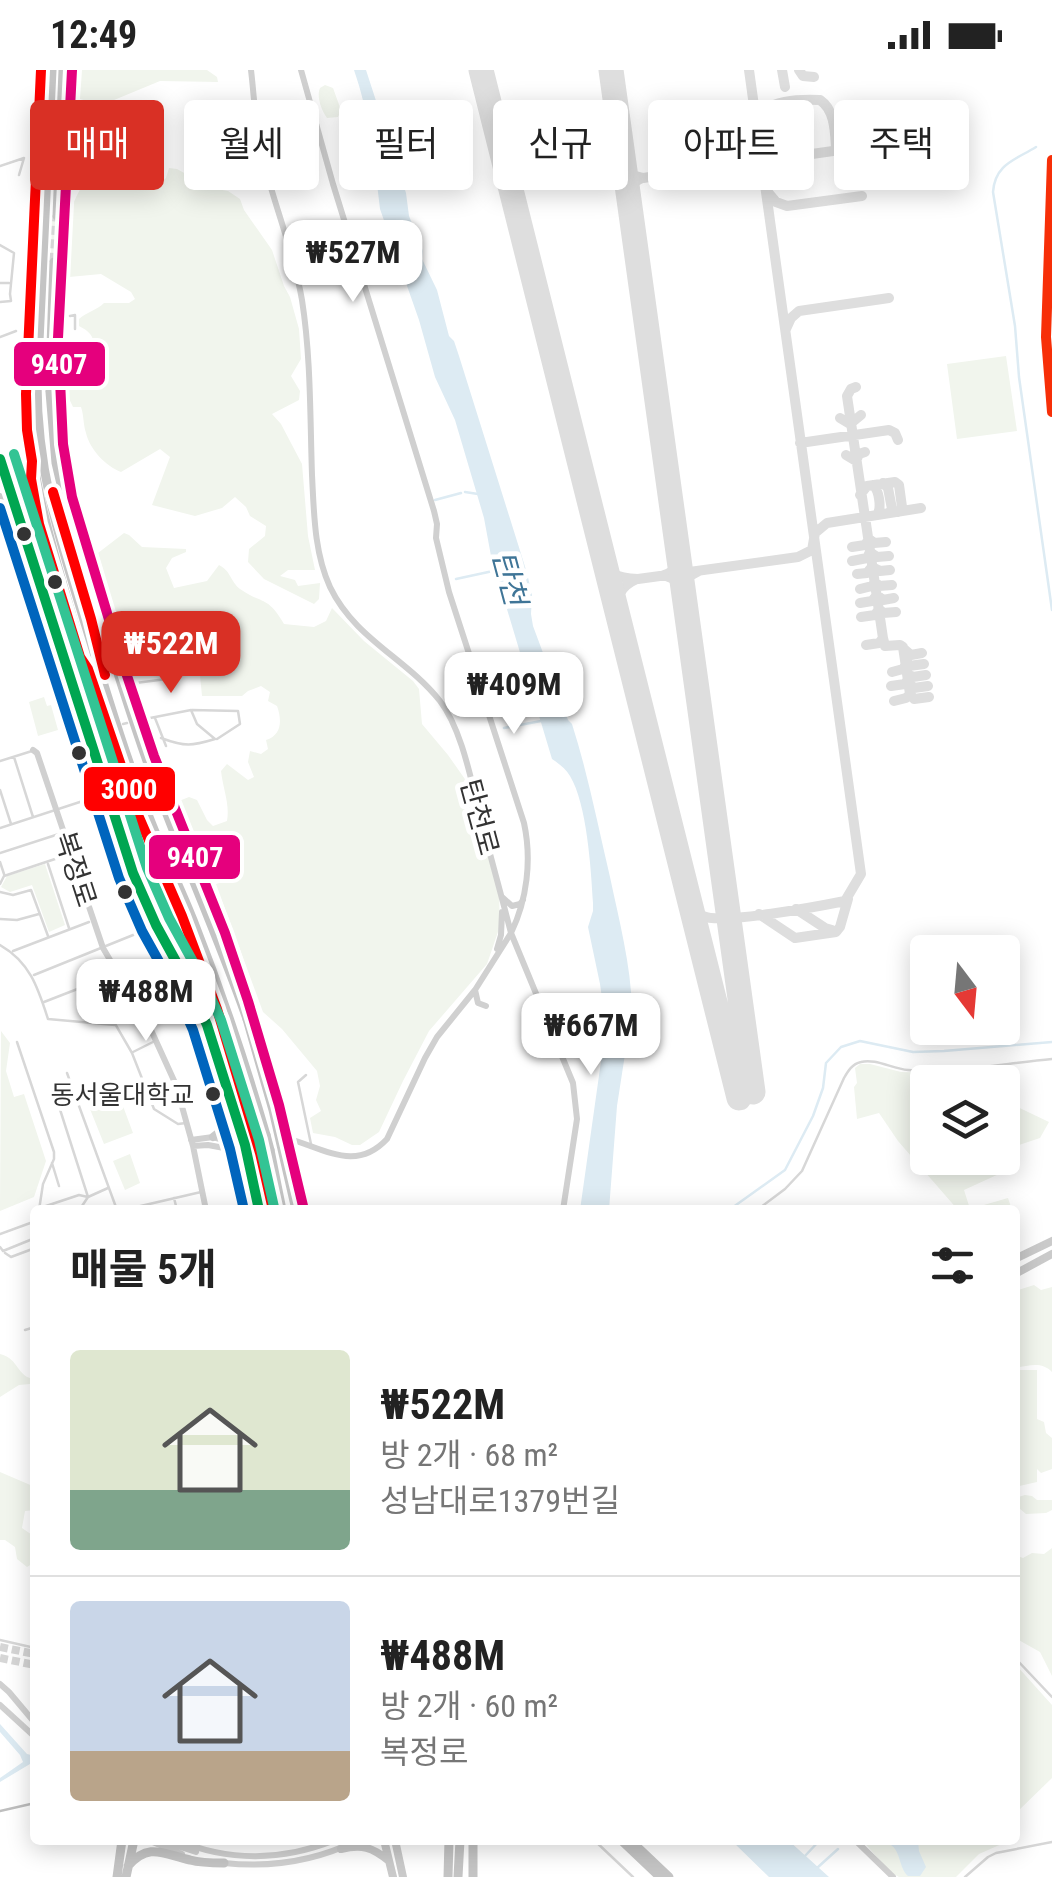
<!DOCTYPE html>
<html lang="ko">
<meta charset="utf-8">
<style>
body{margin:0;font-family:"Roboto Condensed","Noto Sans KR",sans-serif;background:#f2f2f2;color:#222;height:100vh;display:flex;flex-direction:column;font-size:38px;white-space:nowrap}
*{box-sizing:border-box;margin:0}
p{font-size:32px;color:#767676}
.icon{flex:none;width:55px;height:55px;fill:none;stroke:currentColor;stroke-width:2;stroke-linecap:round;stroke-linejoin:round}
.map{position:relative;flex:1;overflow:hidden}
.drawer{position:absolute;left:30px;top:1135px;width:990px;height:640px;display:flex;flex-direction:column;background:#fff;border-radius:10px;box-shadow:0 5px 25px #0003}
.drawer>*{flex:none}
.banner{position:absolute;left:30px;top:30px;width:992px;height:90px;display:flex;gap:20px}
.needle{width:65px;rotate:164deg}
.tools{position:absolute;left:910px;top:865px;display:grid;gap:20px}
.tools a{display:grid;place-items:center;width:110px;height:110px;border-radius:10px;background:#fff;box-shadow:0 5px 25px #0003;font-size:50px}
.price{position:absolute;translate:-50% -85px;padding:0 22px;border-radius:20px;background:#fff;color:#222;font-size:32px;line-height:65px;filter:drop-shadow(0 2px 5px #0008)}
.price::after{content:'';position:absolute;left:50%;top:60px;width:30px;height:22px;margin-left:-15px;background:inherit;clip-path:polygon(0 0,100% 0,50% 100%)}
.price.on{background:#d93025;color:#fff}
ul{padding:0;list-style:none}
li{display:flex;align-items:center;gap:30px;height:250px;padding:0 40px}
li+li{border-top:2px solid #e0e0e0}
li span{display:grid;place-items:center;flex:none;width:280px;height:200px;border-radius:10px;color:#555}
li>.icon{margin-inline-start:auto}
span .icon{width:120px;height:120px;fill:#fffc;stroke-width:1}
li b{font-size:42px}
h2{display:flex;justify-content:space-between;align-items:center;height:120px;padding:0 40px;font-size:42px}
.tag{padding:0 35px;border-radius:10px;background:#fff;box-shadow:0 5px 25px #0003;font-size:35px;line-height:90px}
.tag.on{background:#d93025;color:#fff}
.status{display:flex;justify-content:space-between;align-items:center;height:70px;padding:0 50px;background:#fff;direction:ltr}
.status svg{height:28px;fill:currentColor}
.map>svg:first-child{display:block}
.green{fill:#f1f5ed}
.water{fill:#ddebf3}
.lines{fill:none;stroke-linecap:round;stroke-linejoin:round}
.stream{stroke:#ddebf3;stroke-width:2.5}
.taxiway{stroke:#dedede;stroke-width:10}
.runway{stroke:#dedede;stroke-width:25}
.primary-tunnel{stroke:#d6d6d6;stroke-width:8;stroke-dasharray:8 4;stroke-linecap:butt}
.highway-tunnel{stroke:#d6d6d6;stroke-width:9;stroke-dasharray:9 4.5;stroke-linecap:butt}
.street{stroke:#d7d7d7;stroke-width:2.5}
.secondary{stroke:#d0d0d0;stroke-width:6}
.primary{stroke:#cacaca;stroke-width:8}
.highway{stroke:#c4c4c4;stroke-width:9}
.tram{stroke:#bebebe;stroke-width:2.5}
.highway-bridge{stroke:#c4c4c4;stroke-width:9}
.bus-1-casing{stroke:#fff;stroke-width:18}
.bus-2-casing{stroke:#fff;stroke-width:18}
.bus-3-casing{stroke:#fff;stroke-width:18}
.bus-4-casing{stroke:#fff;stroke-width:18}
.bus-5-casing{stroke:#fff;stroke-width:18}
.bus-6-casing{stroke:#fff;stroke-width:18}
.bus-1{stroke:#e5007d;stroke-width:10}
.bus-2{stroke:#f00;stroke-width:10}
.bus-3{stroke:#00a651;stroke-width:10}
.bus-4{stroke:#0065bd;stroke-width:10}
.bus-5{stroke:#33c494;stroke-width:10}
.bus-6{stroke:#f72f08;stroke-width:10}
.bus-dot{fill:#333;stroke:#fff;stroke-width:4}
.labels{text-anchor:middle;stroke-width:10;stroke-linejoin:round;paint-order:stroke}
.bus-label{font-size:26px;fill:#333;stroke:#fff;text-anchor:end}
.street-label{font-size:28px;fill:#333;stroke:#fff}
.water-label{font-size:30px;font-style:italic;fill:#3f7597;stroke:#fff}
.line-badge{stroke:#fff;stroke-width:4}
.badge-label{font-size:28px;text-anchor:middle;font-weight:bold;fill:#fff}
</style>
<div class="status"><b>12:49</b><svg viewBox="0 0 49 12"><path d="M0 12V9h3v3zM5 12V6h3v6zM10 12V3h3v9zM15 12V0h3v12zM26 1h20v11H26zM47 4h2v5h-2z"/></svg></div>
<div class="map">
<svg width="1052" height="1807" viewBox="0 0 1052 1807">
<rect width="100%" height="100%" fill="#fff"/>
<path class="green" d="M82 0H207L217 7 218 12 160 11 102 35 80 29Z
M325 15 333 18 341 40 338 47 327 48C322 41 316 27 320 18Z
M169 98 177 99 211 118 228 121 240 129 244 140 272 180 284 216 290 227 299 259 301 289 291 306 300 321 299 330 272 344 281 354 302 394 308 466 315 500H288L280 506 295 510 298 516 320 513 319 529 314 534 264 509 248 492 249 479 265 466 266 456 250 446 246 437 235 427 222 438 195 446 152 435 170 387 160 379 121 402C106 396 90 380 86 363 83 354 84 346 81 337H73L64 318 54 319 55 286 66 279C75 291 85 286 94 277 94 266 89 261 79 256V249C87 242 97 240 104 233H129L135 229 131 222 101 204 69 207 68 189 51 190 52 145 68 147C94 76 106 109 159 114L166 108Z
M1006 286 1017 361 957 369 947 294Z
M124 463 129 465 142 477 186 479V482L172 488 166 498 174 518 207 511 219 495C231 501 230 511 240 519 263 535 267 525 284 554L314 557 326 551 332 538 364 571 413 611 419 619 422 654 448 685 467 712 499 823 500 856 487 894 429 961 403 1011 379 1062 360 1075H352L335 1067 313 1063 310 1048 321 1041 316 1030 320 1016 317 1001 282 959 263 942 216 814C243 807 245 801 236 775L203 781 179 731 189 727 197 730 207 750 213 756 227 751C230 734 223 719 221 701L227 694 248 710 254 707 248 692 250 681 261 684 268 679 266 670C282 665 282 650 277 636L268 631 270 622 261 616 248 621 242 626H202L199 595 188 578 136 579 127 582 98 483Z
M44 627 47 636 51 635 58 660 38 666 29 632Z
M45 794 65 855 49 862 32 815 10 822 1 817 7 806Z
M1 961 10 973 6 1001 14 1027 24 1024 46 1091 34 1127 0 1141Z
M860 994H870L901 1002 943 1003 982 1010 985 1012H928V1088H1002L1003 1030 1049 1052 1040 1068 1019 1075 1012 1098 964 1120 970 1139 1008 1128 1012 1140H958L898 1071 879 1043 857 1049 854 1017 857 1013 855 998Z
M114 1012 133 1063 104 1074 84 1024Z
M130 1084 140 1113 125 1120 113 1091Z
M1034 1215 1041 1220 1052 1217V1302C1041 1291 1029 1296 1015 1298V1268L1017 1264 1015 1261V1221Z
M0 1284C19 1288 17 1308 35 1309V1330L30 1314 19 1315 0 1327Z
M1015 1300H1037V1349L1044 1352 1046 1363 1052 1368V1399L1041 1403 1037 1399V1412L1015 1417Z
M0 1402 35 1417V1440L25 1441 22 1458 35 1467V1492L27 1497 17 1489 15 1477 5 1470H0Z
M1025 1425 1032 1426 1037 1430H1052V1440L1046 1443 1026 1444 1019 1438 1015 1439V1428Z
M1052 1478V1606L1040 1582 1015 1568V1485L1023 1488 1032 1483 1044 1484Z
M1015 1594 1052 1635V1708L1015 1744Z
M862 1770H1006V1772L979 1784 956 1807H899L890 1802Z"/>
<path class="water" d="M354 0H366L406 123 409 146 423 181 422 189 437 220 449 266 454 271 459 286 527 503 532 525 531 544 533 556 568 650 572 654C588 704 598 756 610 807 619 850 631 895 632 939L617 1036 609 1140H580L606 956 600 914 588 857 593 841V833C591 799 587 734 570 706 566 699 558 693 552 689L491 486 484 448 455 350 435 307 419 250 380 139 375 97 366 87C372 58 363 27 354 0Z
M0 1654 27 1684 35 1686V1691L0 1712V1708L23 1692 20 1685 0 1662Z
M731 1770H788L829 1807H769Z
M877 1770H918L919 1781 926 1797 920 1806H908C899 1798 901 1782 891 1775 887 1773 882 1772 877 1770Z"/>
<g class="lines">
<path class="stream" d="M1036 77C1015 90 995 94 993 122L1015 256 1019 307 1052 540
M465 422 478 424
M435 430 461 423
M456 509 493 501 498 503
M497 637 535 630
M504 658 541 651
M729 1140 785 1100 813 1046 823 1018 826 993 841 977 860 971 913 982 944 981 1052 972
M804 1787 820 1770
M817 1798 838 1779"/>
<path class="taxiway" d="M782 0 785 17
M799 0 803 6 814 7
M798 32 802 35 808 80 805 85
M623 85 632 105 643 108 833 81 836 78C835 62 835 40 820 30 801 29 766 30 757 49
M766 120 776 132 787 136 862 126
M630 132 633 113 642 108
M786 259 791 248 799 241 889 228
M856 317 851 319 847 326 883 568 885 576 900 575 903 577 910 624 906 628 894 631
M840 348 850 354 861 345
M800 373 889 360 895 363 898 370
M846 385 856 391 859 384 865 382
M883 413 888 418 892 439 889 443
M873 415C879 420 882 438 877 445
M860 425 867 416 895 412 899 415 902 437 899 442
M852 477 865 475 869 469 874 473 886 472
M601 483C610 505 614 508 638 509L798 487 812 480 815 463 827 453 921 438
M678 485C678 495 675 502 664 505L674 509 683 521 690 506 699 501
M852 491 867 488 870 482 877 487 889 486
M857 504 867 503 872 497 880 501 890 500
M860 519 872 516 875 512 879 516 892 515
M860 533 872 531 877 525 883 530 894 528
M861 547 875 545 879 539 883 543 896 542
M617 548C616 529 618 517 637 509
M866 575 879 573 883 568
M904 579 911 585 922 583
M906 590 909 596 924 594
M892 602 903 599 906 594
M907 604 913 607 926 605
M909 614 914 618 928 616
M891 616 905 614 908 609
M910 624 914 629 929 627
M688 828C692 835 695 842 703 846 721 855 820 836 845 831L861 804 749 0
M796 839 825 858 832 860
M759 844 795 868 836 862 840 857 848 829"/>
<path class="runway" d="M481 0 739 1028
M611 0 753 1022"/>
<path class="primary-tunnel" d="M0 1577 35 1584
M0 1588 35 1595"/>
<path class="highway-tunnel" d="M54 192 57 146
M61 192 63 146
M50 322 51 276
M57 322 58 276"/>
<path class="street" d="M0 96 24 88 19 105
M0 175 14 183 10 224 11 231 0 232
M0 213H9
M70 246 75 245V259
M0 267 16 261
M136 613 174 608 179 607 182 600
M80 638 90 634
M192 640 238 641 240 654 217 669
M155 648 166 676
M145 649 191 640 197 654 215 669C192 676 185 677 161 668
M123 654 127 653
M14 687 33 747
M0 691 32 681
M0 720 11 754
M0 758 89 729
M0 783 62 763
M0 792 4 804
M48 794 69 858
M0 814 4 806 70 784
M0 822 13 825 31 820 48 866
M0 849 17 850 39 844
M0 875C30 892 38 918 48 949L115 955
M13 881 89 852
M34 905 143 861
M92 914 132 983 154 1039 178 1054 186 1053
M44 932 116 904
M17 972 54 1082V1089L43 1114 39 1140
M133 982 153 972
M67 1003 117 1140
M306 1005 298 1012 311 1074
M56 1027 88 1127 82 1136 84 1140
M52 1093 59 1116
M174 1128 177 1140
M40 1138 79 1125 88 1127 108 1118
M131 1140 132 1138 201 1122
M757 1140 785 1119 802 1101 844 1008C848 1001 852 994 861 992 875 988 893 999 908 1000 953 1004 1006 993 1052 989
M35 1146 33 1152 35 1158
M0 1164 33 1152
M0 1177 3 1181 35 1168
M5 1183 11 1187 35 1178
M25 1260 35 1257
M0 1570 35 1578
M1015 1588 1052 1627
M594 1770 633 1807
M965 1807 988 1787 996 1783 1052 1772"/>
<path class="secondary" d="M251 0C254 25 255 50 260 76 271 128 293 177 302 230 311 288 310 346 312 405 314 442 314 482 330 517 355 569 406 588 440 631 462 660 471 710 480 745 490 785 501 824 511 863L475 920 437 967 425 988 387 1069C358 1100 330 1082 296 1071H288
M301 0 333 114 434 441 437 454 436 468 449 522 524 753C532 790 527 830 511 863L573 1013 577 1049 563 1140
M33 680 37 683 103 878 151 960 176 1015 193 1076 206 1140
M502 827 512 836 520 834 523 830
M497 879 501 865 502 842
M475 920 478 933 486 936
M191 1070 213 1067 248 1077
M193 1076 208 1075 235 1080 261 1075
M0 1614 9 1622 35 1653
M0 1635 35 1667
M159 1770 196 1782
M177 1770C228 1792 283 1791 335 1770
M855 1770 893 1807
M150 1771 182 1784
M224 1793C271 1798 316 1791 358 1770"/>
<path class="primary" d="M1052 90 1046 267 1052 342
M0 389 133 803 156 855 190 917 207 955 245 1075 259 1140
M0 427C40 555 75 687 125 812 141 853 165 889 183 929 212 995 233 1069 248 1140
M213 1067 227 1056
M1015 1189 1052 1171
M1015 1204 1052 1184
M384 1770 393 1807
M395 1770 403 1807
M341 1779C362 1774 372 1777 389 1791"/>
<path class="highway" d="M41 0 26 324C29 398 49 468 70 539 90 609 112 680 139 748 153 781 168 813 181 846 211 918 235 993 256 1069
M52 0 37 313C37 400 59 468 84 550 105 618 125 686 151 752 164 785 180 817 193 850 221 921 245 992 266 1065
M57 146 63 0
M63 146 72 0
M51 276 54 192
M58 276 61 192
M50 322 56 393 64 427C93 520 119 614 152 705 182 787 218 866 247 949
M57 322 65 393 72 427 134 632 168 725 224 862 253 946
M270 1080 282 1140
M260 1083 273 1140
M473 1770V1807
M621 1770 660 1807
M630 1770 669 1807
M128 1796C149 1772 163 1784 190 1790 201 1793 212 1793 224 1793
M117 1807 122 1770
M126 1807 134 1770
M448 1807 449 1770
M458 1807 460 1770"/>
<path class="tram" d="M0 1741 35 1733"/>
<path class="highway-bridge" d="M253 946 279 1032 304 1140
M247 949 273 1040 296 1140
M266 1065 270 1080
M256 1069 260 1083"/>
<g class="bus-1-casing">
<path id="bus-1" d="M72 0 58 268 63 374 72 427 117 576 154 686 225 863 248 931 279 1035 304 1140"/>
</g>
<g class="bus-2-casing">
<path id="bus-2" d="M41 0 26 324 27 360 32 391 31 409 39 454 80 587 88 599 138 745 182 846 217 939 260 1083 273 1140
M53 422 91 549 105 605"/>
</g>
<g class="bus-3-casing">
<path id="bus-3" d="M0 389 133 803 156 855 190 917 207 955 245 1075 259 1140"/>
</g>
<g class="bus-4-casing">
<path id="bus-4" d="M0 438 119 808 142 861 177 924 193 960 230 1079 244 1140"/>
</g>
<g class="bus-5-casing">
<path id="bus-5" d="M14 384 147 798 169 848 203 910 221 950 259 1070 274 1137"/>
</g>
<g class="bus-6-casing">
<path id="bus-6" d="M1052 90 1046 267 1052 342"/>
</g>
<use href="#bus-1" class="bus-1"/>
<use href="#bus-2" class="bus-2"/>
<use href="#bus-3" class="bus-3"/>
<use href="#bus-4" class="bus-4"/>
<use href="#bus-5" class="bus-5"/>
<use href="#bus-6" class="bus-6"/>
</g>
<g class="bus-dot">
<circle cx="24" cy="464" r="9"/>
<circle cx="55" cy="512" r="9"/>
<circle cx="79" cy="683" r="9"/>
<circle cx="125" cy="822" r="9"/>
<circle cx="213" cy="1024" r="9"/>
</g>
<g class="labels">
<g class="bus-label">
<text x="194" y="1034">동서울대학교</text>
</g>
<g class="street-label">
<text transform="translate(480 747) rotate(75)" y="10">탄천로</text>
<text transform="translate(76 799) rotate(72)" y="10">복정로</text>
</g>
<g class="water-label">
<text transform="translate(509 508) rotate(75)" y="10">탄천</text>
</g>
</g>
<g class="line-badge">
<rect x="12" y="270" width="95" height="48" rx="10" fill="#e5007d"/>
<rect x="82" y="695" width="95" height="48" rx="10" fill="#f00"/>
<rect x="147" y="763" width="95" height="48" rx="10" fill="#e5007d"/>
</g>
<g class="badge-label">
<text x="59" y="304">9407</text>
<text x="129" y="729">3000</text>
<text x="195" y="797">9407</text>
</g>
</svg>
<div class="tools">
<a><svg class="needle" viewBox="-14 -14 28 28"><path d="M0-13l5 13h-10z" fill="#e53935"/><path d="M0 13l5-13h-10z" fill="#767676"/></svg></a>
<a><svg class="icon" aria-label="layers" viewBox="0 0 24 24"><path d="M12 4l9 5-9 5-9-5zM3 14l9 5 9-5"/></svg></a>
</div>
<b class="price" style="left:353px;top:235px">₩527M</b>
<b class="price on" style="left:171px;top:626px">₩522M</b>
<b class="price" style="left:514px;top:667px">₩409M</b>
<b class="price" style="left:146px;top:974px">₩488M</b>
<b class="price" style="left:591px;top:1008px">₩667M</b>
<div class="banner">
<a class="tag on">매매</a>
<a class="tag">월세</a>
<a class="tag">필터</a>
<a class="tag">신규</a>
<a class="tag">아파트</a>
<a class="tag">주택</a>
</div>
<section class="drawer">
<h2>매물 5개<svg class="icon" aria-label="filters" viewBox="0 0 24 24"><path d="M4 7h16M4 17h16"/><circle cx="9" cy="7" r="2"/><circle cx="15" cy="17" r="2"/></svg></h2>
<ul>
<li><span style="background:linear-gradient(#dfe7d0 70%,#7fa58c 0)"><svg class="icon" aria-label="home" viewBox="0 0 24 24"><path d="M3 11l9-7 9 7M6 9v11h12V9"/></svg></span><div><b>₩522M</b><p>방 2개 · 68 m²</p><p>성남대로1379번길</p></div></li>
<li><span style="background:linear-gradient(#c9d6e8 75%,#b9a48a 0)"><svg class="icon" aria-label="home" viewBox="0 0 24 24"><path d="M3 11l9-7 9 7M6 9v11h12V9"/></svg></span><div><b>₩488M</b><p>방 2개 · 60 m²</p><p>복정로</p></div></li>
</ul>
</section>
</div>
